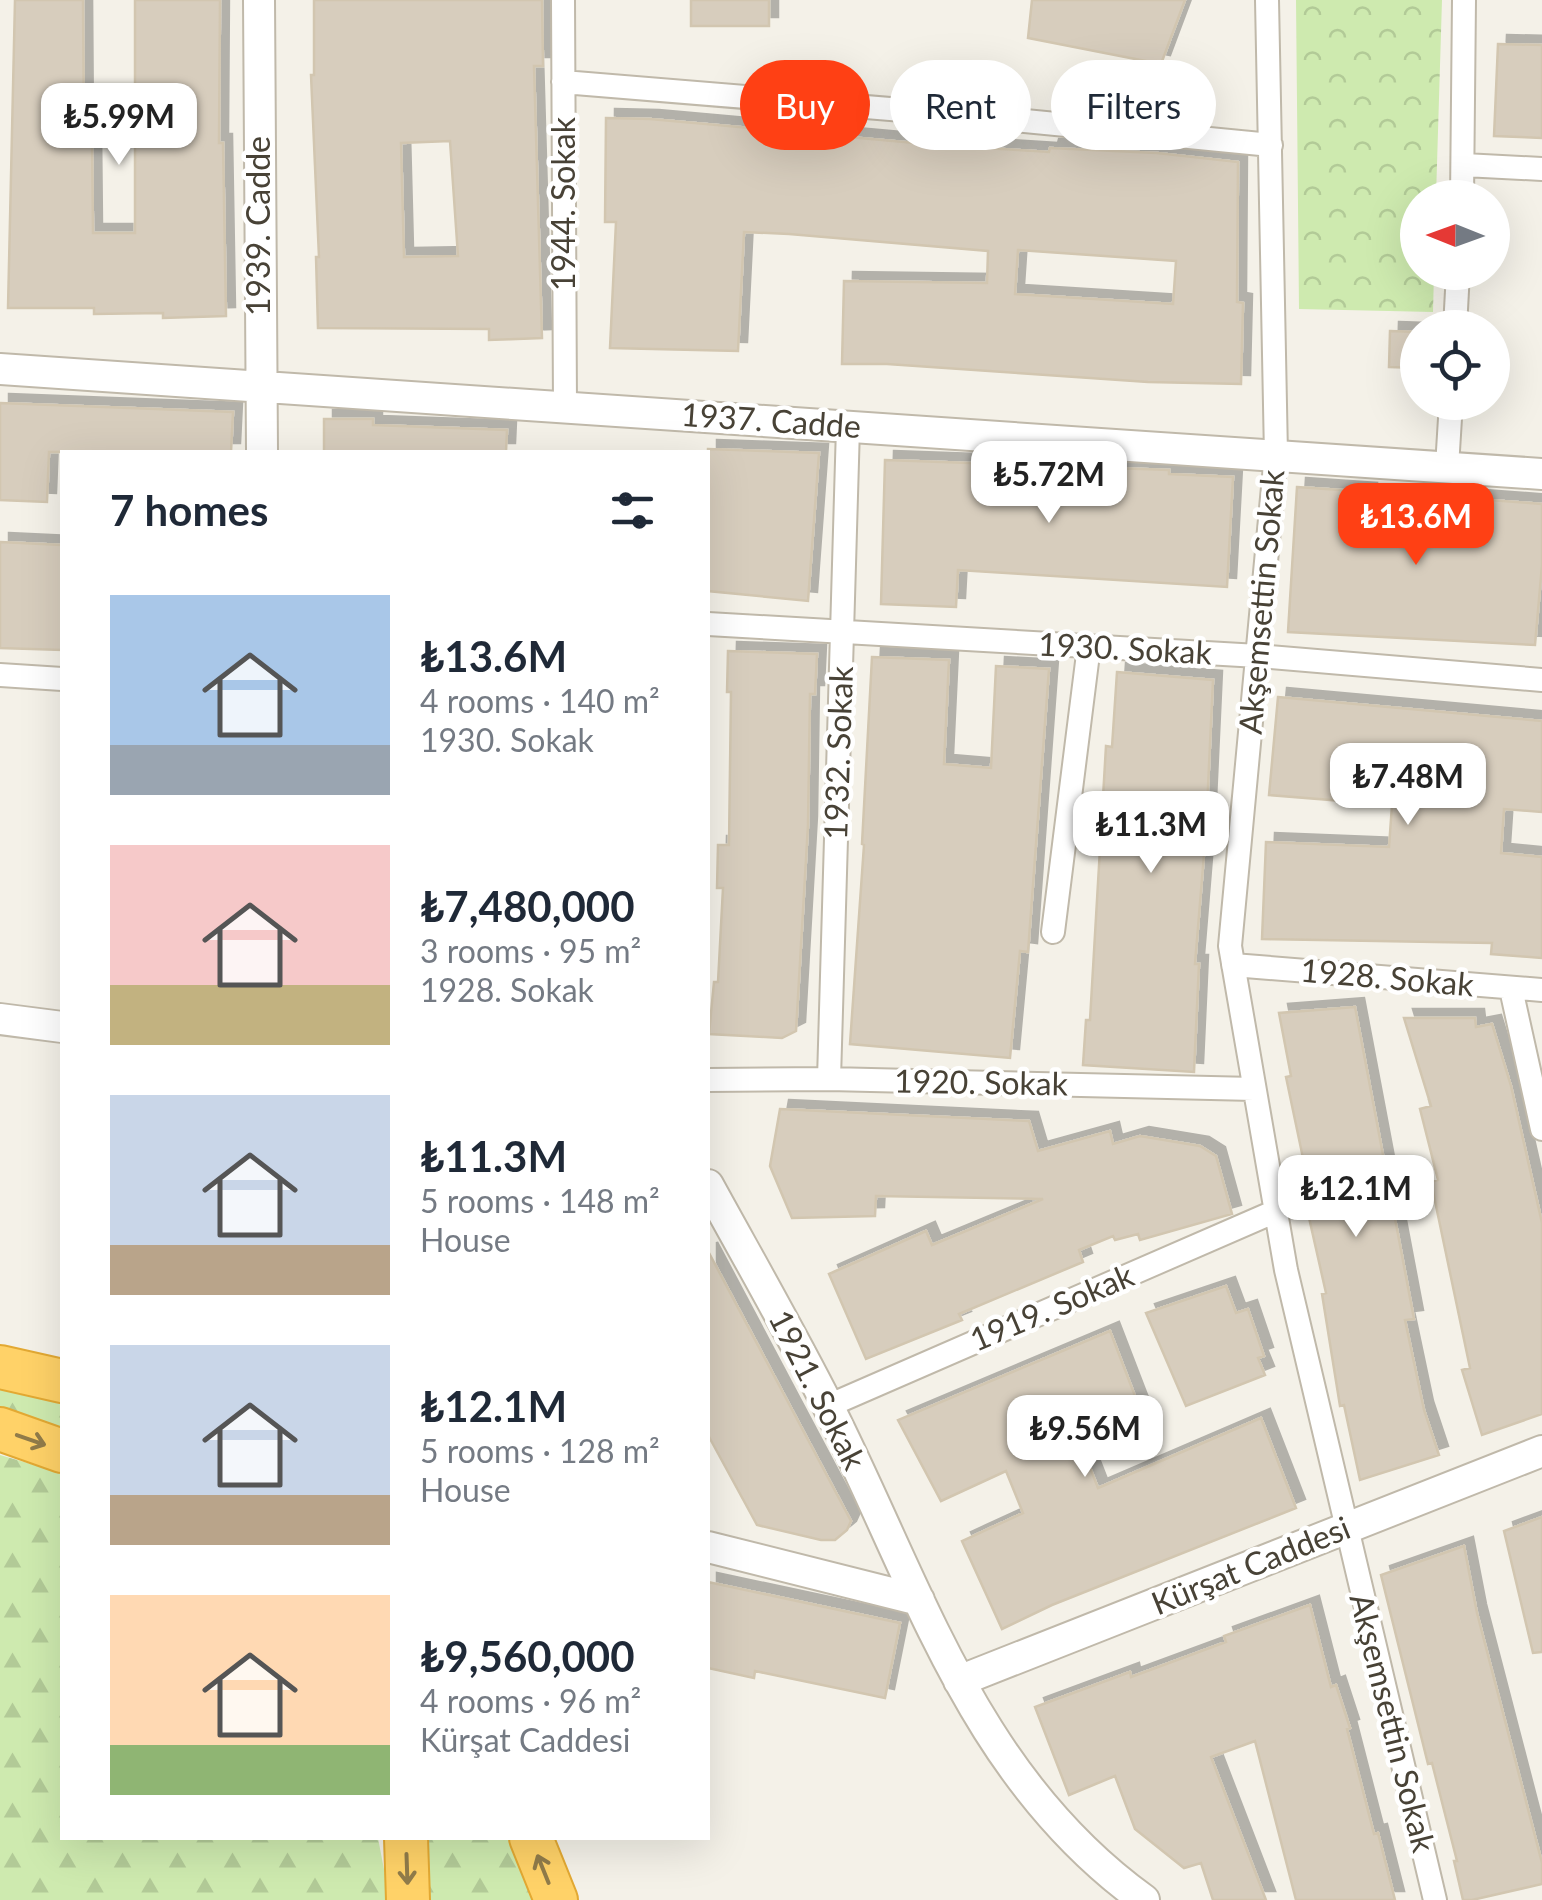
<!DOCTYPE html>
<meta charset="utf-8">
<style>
body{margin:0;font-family:Lato,sans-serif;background:#f2f2f3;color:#1f2937;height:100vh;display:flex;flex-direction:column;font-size:38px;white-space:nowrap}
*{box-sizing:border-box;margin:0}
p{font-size:32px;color:#747a83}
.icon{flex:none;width:55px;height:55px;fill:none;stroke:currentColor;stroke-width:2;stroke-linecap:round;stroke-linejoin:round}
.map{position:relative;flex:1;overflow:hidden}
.drawer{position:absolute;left:60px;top:450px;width:650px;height:1390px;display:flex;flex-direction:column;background:#fff;border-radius:0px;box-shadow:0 10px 40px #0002}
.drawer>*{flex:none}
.hud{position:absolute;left:740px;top:60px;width:650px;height:90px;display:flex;gap:20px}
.needle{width:65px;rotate:271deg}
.tools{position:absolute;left:1400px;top:180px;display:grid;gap:20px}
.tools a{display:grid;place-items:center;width:110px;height:110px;border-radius:50%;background:#fff;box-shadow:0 10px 40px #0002;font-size:50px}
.price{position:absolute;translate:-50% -85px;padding:0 22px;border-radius:20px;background:#fff;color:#222;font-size:32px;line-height:65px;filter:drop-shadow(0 2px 5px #0008)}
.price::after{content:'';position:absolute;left:50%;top:60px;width:30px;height:22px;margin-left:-15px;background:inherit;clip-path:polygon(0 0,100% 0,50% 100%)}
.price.selected{background:#ff4014;color:#fff}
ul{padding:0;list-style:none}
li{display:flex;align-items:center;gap:30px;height:250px;padding:0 50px}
li span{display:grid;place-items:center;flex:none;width:280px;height:200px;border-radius:0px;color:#555}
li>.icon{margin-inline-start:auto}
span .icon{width:120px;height:120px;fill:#fffc;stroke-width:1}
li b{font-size:42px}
h2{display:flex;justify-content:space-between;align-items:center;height:120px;padding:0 50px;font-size:42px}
.pill{padding:0 35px;border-radius:45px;background:#fff;box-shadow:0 10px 40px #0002;font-size:35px;line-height:90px}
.pill.selected{background:#ff4014;color:#fff}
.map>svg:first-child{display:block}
.forest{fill:url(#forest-firs)}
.park{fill:url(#park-crowns)}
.building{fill:#d7cdbd;stroke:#d2c6b0;stroke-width:2.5;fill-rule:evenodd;filter:url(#shadow)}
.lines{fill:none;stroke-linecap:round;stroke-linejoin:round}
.minor-casing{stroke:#c0b9aa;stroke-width:26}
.tertiary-casing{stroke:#c0b9aa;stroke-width:34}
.motorway-casing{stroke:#e3a933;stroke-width:46}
.minor{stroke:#fff;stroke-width:22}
.tertiary{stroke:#fff;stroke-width:30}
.motorway{stroke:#ffd268;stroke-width:42}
.oneway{stroke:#917c4a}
.labels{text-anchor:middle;stroke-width:9;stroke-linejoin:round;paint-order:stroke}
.street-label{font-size:32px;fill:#484236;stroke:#fff}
</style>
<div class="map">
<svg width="1542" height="1900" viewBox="0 0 1542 1900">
<defs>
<pattern id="forest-firs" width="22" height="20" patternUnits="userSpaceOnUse" patternTransform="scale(2.5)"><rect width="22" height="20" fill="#ceeaaf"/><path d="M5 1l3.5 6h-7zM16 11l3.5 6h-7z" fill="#b2ca97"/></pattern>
<pattern id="park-crowns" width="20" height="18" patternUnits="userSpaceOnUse" patternTransform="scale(2.5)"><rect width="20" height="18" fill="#ceeaaf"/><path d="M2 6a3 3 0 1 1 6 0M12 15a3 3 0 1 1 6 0" fill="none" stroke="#b2ca97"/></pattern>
<filter id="shadow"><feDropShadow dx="9" dy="-9" stdDeviation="0" flood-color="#0004"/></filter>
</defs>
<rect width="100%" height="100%" fill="#f4f1e8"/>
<path class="forest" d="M0 1384 62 1399V1445L0 1424Z
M0 1455 62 1473V1838H378L386 1880 385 1900H0Z
M424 1838H511L538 1900H421Z"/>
<path class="park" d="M1296 0H1442L1436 197 1418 198V272L1434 273 1433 312 1299 309Z"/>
<path class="building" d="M15 0H83L84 139H92L93 233H135V0H220L219 143H223L226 316 163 318V313L94 314V308H8Z
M314 0H542L543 66H534L542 338 489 340V329L318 328 316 257H319L311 75H314ZM450 141 458 256 404 257 401 143Z
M691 0H769V26H691Z
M1032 0H1185L1161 64 1028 38Z
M1498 44 1542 45V138L1494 136Z
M606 118 650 119 937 145 1049 152 1050 148 1157 153 1238 162 1237 302 1243 303 1241 384 1148 382 887 364H842L844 281 987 283 988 251 789 234 744 232 738 351 610 348 616 222H605ZM1018 250 1176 261 1173 304 1015 294Z
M1390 331 1418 332V368L1389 367Z
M0 403 233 412 231 452H49L47 502 0 500Z
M324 419H373V425L507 430 506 452H324Z
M708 449 819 453 808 601 708 591Z
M885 460 1169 470V474L1233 477 1227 587 958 570 956 607 881 604Z
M1297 487 1368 492 1367 499 1436 509 1437 496 1542 504V565L1535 645 1288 632Z
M0 542 62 545V650L0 648Z
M728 651 817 654 815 694H810L808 825 796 1031 782 1038 709 1034 714 982H718L723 888H717L718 845H729L731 692H727Z
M872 657 949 660 944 764 991 768 996 666 1049 669 1028 952 1020 951 1010 1058 850 1044 864 845 862 844Z
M1117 672 1213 680 1206 830 1195 964H1199L1194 1072 1083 1065 1086 1020H1090L1106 746 1112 747Z
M1278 697 1542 721V812L1504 809 1501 853 1542 857V958L1491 954 1492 943 1262 939 1266 842 1389 847 1392 805 1269 795Z
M1355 1007 1414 1319 1405 1320 1424 1410 1439 1455 1360 1480 1344 1405 1340 1406 1322 1294 1326 1293 1296 1160 1303 1158 1286 1077 1291 1076 1279 1013Z
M1404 1018H1475L1476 1027 1492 1024 1511 1086 1542 1223V1414L1482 1435 1462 1370 1470 1368 1431 1182 1438 1180 1420 1109 1431 1106Z
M780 1109 1029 1121 1038 1151 1110 1131 1113 1144 1140 1136 1200 1146 1216 1156 1232 1214 1140 1240 1138 1234 1115 1240 1113 1236 1079 1250 1083 1262 959 1314 962 1320 866 1359 829 1274 926 1231 932 1245 1043 1199 876 1196 875 1216 792 1218 770 1166Z
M708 1251 851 1521 847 1530 835 1540H821L757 1525 708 1435Z
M1226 1286 1236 1313 1248 1309 1264 1356 1258 1358 1265 1375 1186 1406 1146 1313Z
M1110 1331 1145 1422 1082 1447 1098 1488 1261 1418 1296 1508 1052 1605 1002 1629 962 1541 1023 1513 1006 1471 941 1501 898 1420Z
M1542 1517V1652L1533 1653 1504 1531Z
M1464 1546 1477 1613 1542 1863V1884L1472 1900H1463L1454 1861H1457L1432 1763 1428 1764 1381 1575Z
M708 1582 900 1623 885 1698 755 1671 754 1678 708 1668Z
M1310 1605 1331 1687 1336 1685 1350 1728 1347 1729 1374 1834 1378 1833 1395 1900H1296L1255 1741 1211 1757 1266 1900H1213L1201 1863 1184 1868 1135 1829 1115 1776 1069 1795 1035 1707 1130 1672 1131 1677 1226 1642 1224 1636Z"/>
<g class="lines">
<g class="minor-casing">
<path id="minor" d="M563 0 565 407
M1267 0 1276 455 1230 946 1286 1270 1435 1900
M563 82 963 115 1271 145
M1464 165 1542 169
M1462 198 1464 0
M1455 328 1458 272
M1447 467 1451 402
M708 624 1258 656 1542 680
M0 675 62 679
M1053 932 1089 646
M1233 965 1542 990
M1511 989 1542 1129
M829 1079 848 427
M708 1080 829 1079 1254 1089
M828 1406 1276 1211"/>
</g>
<g class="tertiary-casing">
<path id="tertiary" d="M259 0 262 452
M0 369 1542 474
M0 1019 62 1027
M708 1185C748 1258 790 1331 828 1406 919 1586 972 1776 1144 1900
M708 1547 919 1600
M959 1681 1542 1451"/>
</g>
<g class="motorway-casing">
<path id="motorway" d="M0 1367 62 1381
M0 1429 62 1451
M406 1838 408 1900
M531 1838 556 1900"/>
</g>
<use href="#minor" class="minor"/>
<use href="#tertiary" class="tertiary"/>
<use href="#motorway" class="motorway"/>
</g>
<defs><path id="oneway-shaft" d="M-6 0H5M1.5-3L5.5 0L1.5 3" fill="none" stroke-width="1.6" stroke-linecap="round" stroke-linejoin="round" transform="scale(2.5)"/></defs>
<g class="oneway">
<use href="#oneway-shaft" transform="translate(31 1440) rotate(19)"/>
<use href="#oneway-shaft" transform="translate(407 1869) rotate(88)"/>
<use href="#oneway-shaft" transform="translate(543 1869) rotate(-112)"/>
</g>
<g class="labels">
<g class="street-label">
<text transform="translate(564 204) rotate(-90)" y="11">1944. Sokak</text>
<text transform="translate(259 226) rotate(-90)" y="11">1939. Cadde</text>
<text transform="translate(771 421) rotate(4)" y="11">1937. Cadde</text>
<text transform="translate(1262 602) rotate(-85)" y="11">Akşemsettin Sokak</text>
<text transform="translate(1125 649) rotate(3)" y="11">1930. Sokak</text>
<text transform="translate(839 753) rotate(-88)" y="11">1932. Sokak</text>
<text transform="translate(1387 978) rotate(5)" y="11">1928. Sokak</text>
<text transform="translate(981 1083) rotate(1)" y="11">1920. Sokak</text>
<text transform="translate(1052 1308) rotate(-23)" y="11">1919. Sokak</text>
<text transform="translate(817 1390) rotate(63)" y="11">1921. Sokak</text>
<text transform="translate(1251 1566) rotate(-22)" y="11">Kürşat Caddesi</text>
<text transform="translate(1392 1723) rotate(76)" y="11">Akşemsettin Sokak</text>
</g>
</g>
</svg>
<div class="tools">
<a><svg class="needle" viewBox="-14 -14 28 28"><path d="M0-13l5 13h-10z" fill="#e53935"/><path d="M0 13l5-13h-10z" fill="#747a83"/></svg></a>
<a><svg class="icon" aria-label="locate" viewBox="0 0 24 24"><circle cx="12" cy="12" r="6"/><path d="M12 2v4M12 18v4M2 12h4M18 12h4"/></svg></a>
</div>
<b class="price" style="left:119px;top:168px">₺5.99M</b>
<b class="price" style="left:1049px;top:526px">₺5.72M</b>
<b class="price selected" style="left:1416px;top:568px">₺13.6M</b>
<b class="price" style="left:1408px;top:828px">₺7.48M</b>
<b class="price" style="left:1151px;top:876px">₺11.3M</b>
<b class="price" style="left:1356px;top:1240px">₺12.1M</b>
<b class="price" style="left:1085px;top:1480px">₺9.56M</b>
<div class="hud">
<a class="pill selected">Buy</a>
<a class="pill">Rent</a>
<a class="pill">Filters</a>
</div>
<section class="drawer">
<h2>7 homes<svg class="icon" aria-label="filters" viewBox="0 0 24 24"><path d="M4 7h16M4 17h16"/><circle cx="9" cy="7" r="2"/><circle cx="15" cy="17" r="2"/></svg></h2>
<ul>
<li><span style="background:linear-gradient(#a9c7e8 75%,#9aa5b1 0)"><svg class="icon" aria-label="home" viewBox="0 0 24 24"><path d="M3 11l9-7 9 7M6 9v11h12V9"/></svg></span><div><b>₺13.6M</b><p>4 rooms · 140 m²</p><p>1930. Sokak</p></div></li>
<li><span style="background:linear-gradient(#f6c9c9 70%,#c2b280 0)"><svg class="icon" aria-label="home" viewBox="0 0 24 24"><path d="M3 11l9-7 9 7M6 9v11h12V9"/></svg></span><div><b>₺7,480,000</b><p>3 rooms · 95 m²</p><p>1928. Sokak</p></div></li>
<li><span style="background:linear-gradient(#c9d6e8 75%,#b9a48a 0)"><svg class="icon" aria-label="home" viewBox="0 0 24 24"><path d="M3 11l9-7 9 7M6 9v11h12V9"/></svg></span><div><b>₺11.3M</b><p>5 rooms · 148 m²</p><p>House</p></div></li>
<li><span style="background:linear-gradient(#c9d6e8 75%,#b9a48a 0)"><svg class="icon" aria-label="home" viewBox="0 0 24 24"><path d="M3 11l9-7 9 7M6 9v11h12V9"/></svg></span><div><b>₺12.1M</b><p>5 rooms · 128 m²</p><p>House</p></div></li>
<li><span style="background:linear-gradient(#ffd9b3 75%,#8fb573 0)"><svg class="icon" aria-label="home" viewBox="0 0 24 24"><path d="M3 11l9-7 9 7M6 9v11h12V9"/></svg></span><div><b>₺9,560,000</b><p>4 rooms · 96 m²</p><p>Kürşat Caddesi</p></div></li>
</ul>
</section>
</div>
